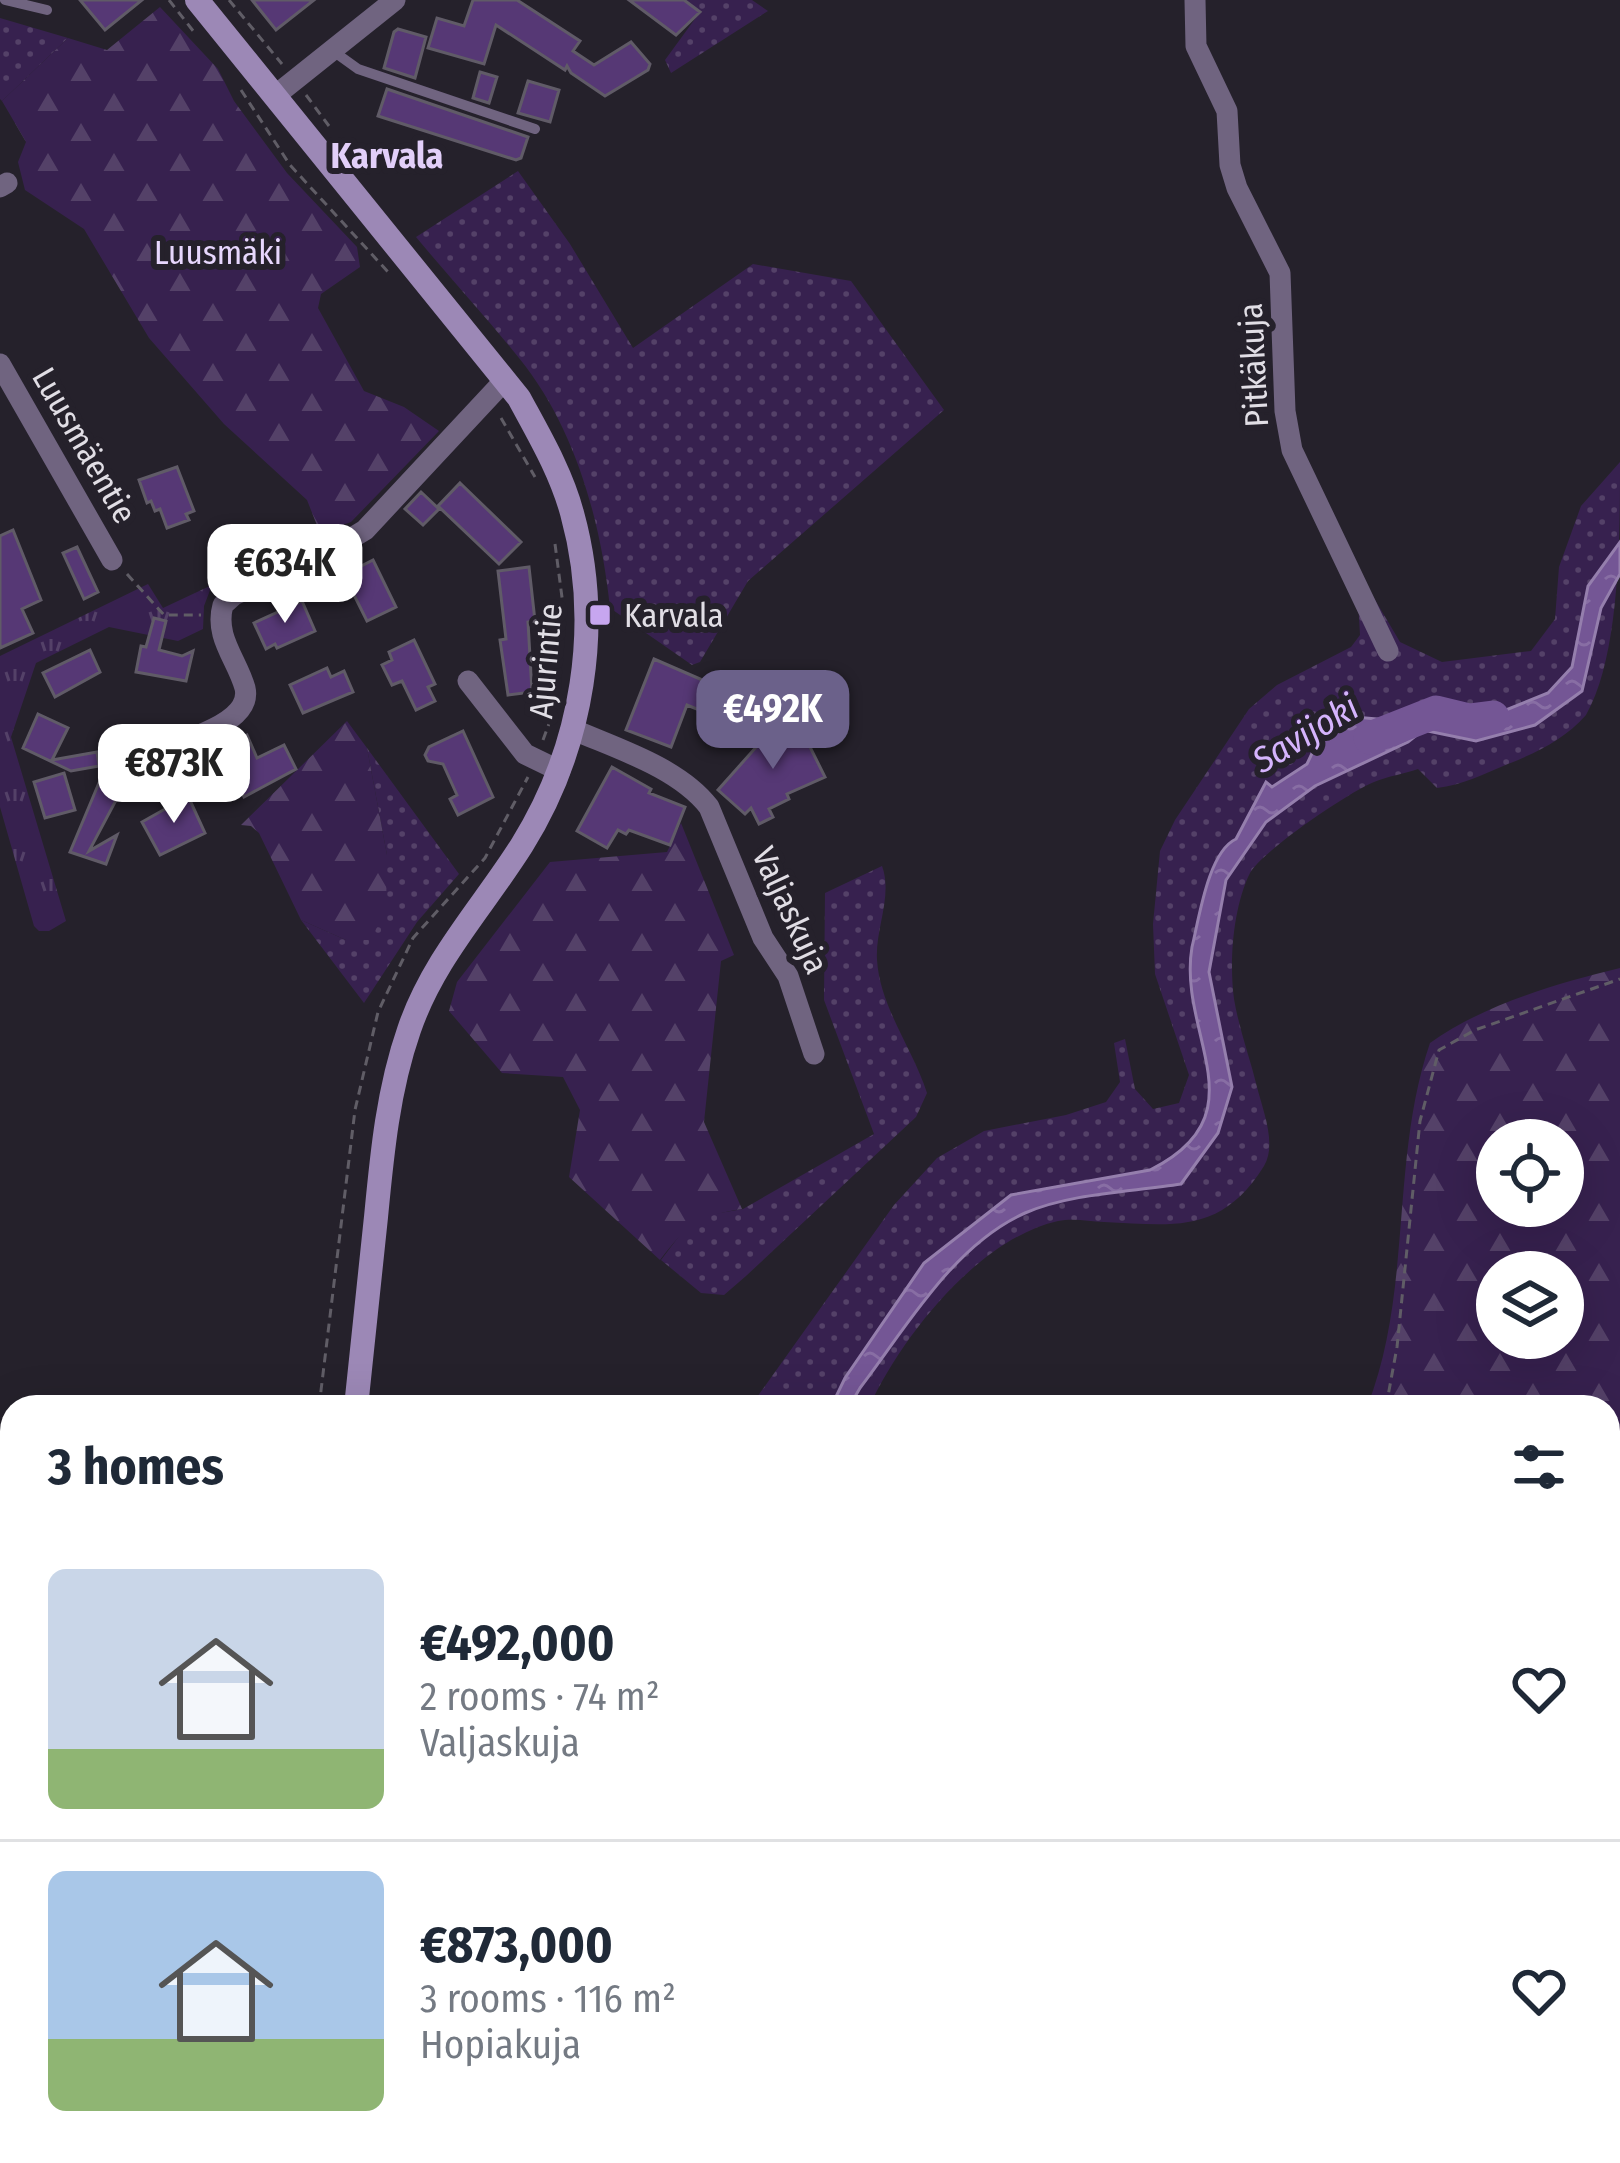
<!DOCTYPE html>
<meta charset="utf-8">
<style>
body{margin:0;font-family:"Fira Sans Condensed",sans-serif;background:#f2f2f3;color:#1f2937;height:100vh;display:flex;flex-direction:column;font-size:45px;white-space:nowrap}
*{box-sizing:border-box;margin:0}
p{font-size:39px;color:#747a83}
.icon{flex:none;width:66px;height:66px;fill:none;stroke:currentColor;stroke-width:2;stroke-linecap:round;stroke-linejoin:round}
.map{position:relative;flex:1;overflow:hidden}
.side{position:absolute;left:0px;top:1395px;width:1620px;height:768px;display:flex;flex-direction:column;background:#fff;border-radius:36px 36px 0 0;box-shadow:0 12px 48px #0002}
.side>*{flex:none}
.buttons{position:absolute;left:1476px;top:1119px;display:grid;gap:24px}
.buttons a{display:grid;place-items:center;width:108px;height:108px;border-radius:50%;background:#fff;box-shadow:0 12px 48px #0002;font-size:60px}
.price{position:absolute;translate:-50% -102px;padding:0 27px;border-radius:24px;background:#fff;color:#222;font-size:39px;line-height:78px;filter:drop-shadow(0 3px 6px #0008)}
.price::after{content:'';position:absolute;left:50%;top:72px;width:36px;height:27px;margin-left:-18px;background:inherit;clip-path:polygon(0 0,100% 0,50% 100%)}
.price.on{background:#6b618a;color:#fff}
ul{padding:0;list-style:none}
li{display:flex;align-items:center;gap:36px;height:300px;padding:0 48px}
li+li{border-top:3px solid #e0e1e3}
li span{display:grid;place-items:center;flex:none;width:336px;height:240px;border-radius:18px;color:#555}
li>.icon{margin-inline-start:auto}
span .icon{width:144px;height:144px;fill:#fffc;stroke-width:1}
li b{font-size:51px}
h2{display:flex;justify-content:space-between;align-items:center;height:144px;padding:0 48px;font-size:51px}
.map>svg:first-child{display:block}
.grass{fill:url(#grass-dots)}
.forest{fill:url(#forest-firs);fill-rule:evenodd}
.park{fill:url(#park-tufts)}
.water{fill:url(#water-ripples);stroke:#957fad;stroke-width:3}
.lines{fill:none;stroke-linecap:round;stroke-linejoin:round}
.river{stroke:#745695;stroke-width:33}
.building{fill:#563875;stroke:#605b67;stroke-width:3}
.path{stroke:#605d66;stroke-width:3;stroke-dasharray:9 6;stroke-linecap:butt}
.lane{stroke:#706480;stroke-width:10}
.street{stroke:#706480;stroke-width:21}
.secondary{stroke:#9c88b6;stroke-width:24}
.poi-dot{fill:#c7a6ef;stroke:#25212b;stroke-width:4.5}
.labels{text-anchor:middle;stroke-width:12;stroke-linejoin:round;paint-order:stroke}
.park-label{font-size:33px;fill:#e7d7fd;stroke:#25212b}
.street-label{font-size:33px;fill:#e1dee5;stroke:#25212b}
.poi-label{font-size:33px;fill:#e1dee5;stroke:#25212b;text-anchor:start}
.neighbourhood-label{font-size:36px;font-weight:bold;fill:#e2cff9;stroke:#25212b}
.water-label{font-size:36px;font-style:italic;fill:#d5b4fd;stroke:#25212b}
</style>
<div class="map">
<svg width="1620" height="2163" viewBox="0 0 1620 2163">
<defs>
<pattern id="grass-dots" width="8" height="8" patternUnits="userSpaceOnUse" patternTransform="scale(3)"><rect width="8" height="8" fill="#37214f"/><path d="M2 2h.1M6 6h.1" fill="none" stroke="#544168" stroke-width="1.8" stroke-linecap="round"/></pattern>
<pattern id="forest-firs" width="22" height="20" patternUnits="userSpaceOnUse" patternTransform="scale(3)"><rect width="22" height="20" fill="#37214f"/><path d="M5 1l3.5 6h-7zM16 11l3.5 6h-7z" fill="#544168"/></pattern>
<pattern id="park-tufts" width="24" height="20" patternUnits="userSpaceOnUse" patternTransform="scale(3)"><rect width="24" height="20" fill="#37214f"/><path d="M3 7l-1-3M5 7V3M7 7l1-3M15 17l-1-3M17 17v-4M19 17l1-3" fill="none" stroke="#544168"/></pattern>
<pattern id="water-ripples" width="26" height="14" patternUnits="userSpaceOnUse" patternTransform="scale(3)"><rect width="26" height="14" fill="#745695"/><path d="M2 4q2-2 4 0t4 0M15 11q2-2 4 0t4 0" fill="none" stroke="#886ea4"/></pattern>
</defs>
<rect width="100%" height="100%" fill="#25212b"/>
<path class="grass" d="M684 0H752L768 11 671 73 665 60 700 12Z
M0 18 68 38 2 101 0 99Z
M518 171 570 244 633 348 753 264 851 281 944 410 748 581 700 662 692 665 610 608C601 521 575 427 519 358 486 317 450 278 416 237Z
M1620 462C1620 536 1620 656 1586 715 1565 739 1536 753 1508 764 1484 774 1462 785 1437 788L1418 769C1404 774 1388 776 1374 782 1349 792 1262 851 1250 873 1233 907 1229 962 1234 999 1239 1029 1250 1058 1257 1087 1263 1111 1277 1144 1264 1166 1221 1235 1173 1225 1104 1222 1089 1221 1072 1218 1058 1221 978 1239 902 1336 869 1407H750L894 1205 937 1158 984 1131 1066 1115 1106 1102 1120 1082 1114 1043 1125 1039 1135 1089 1153 1109 1179 1103 1189 1075 1155 974 1153 924 1160 851 1175 820 1249 709 1277 685 1351 647 1360 635 1358 601 1371 593 1400 642 1442 662 1531 651 1555 619 1559 567 1581 506Z
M367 748 459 874 417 922 364 1003 301 920 346 940 387 855Z
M882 866C893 896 875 929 877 960 880 1007 913 1049 927 1093L916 1117 746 1276 724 1295 701 1293 661 1260 686 1227 708 1215 743 1209 874 1134 824 1000 825 893Z
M57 2151H207L199 2163H57Z"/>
<path class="forest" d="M160 7 218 69 234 101 287 173 357 247 360 267 321 294 318 308 364 391 404 407 439 431 351 522 320 533 307 500 224 424 149 338 84 229 25 190 18 162 26 142 2 101 68 38 107 50Z
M347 721 367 748 387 855 386 911 370 940H346L301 920 259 833 251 826 241 825Z
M681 823 734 955 721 961 704 1122 742 1209C697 1216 688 1224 660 1260L569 1177 580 1110 563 1077 502 1073 449 1011 457 982 550 862 667 852Z
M1620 968V2163H740L747 2151H1608V1407H1367C1413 1291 1390 1160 1430 1043 1485 1004 1555 984 1620 968ZM1497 1140H1563V1206H1497ZM1497 1272H1563V1338H1497Z
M7 1992 12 1997V2151H57V2163H0V1995Z"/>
<path class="park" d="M148 584 163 608 212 585 204 606 203 629 178 641 109 627 36 663 11 737 66 921 49 931H39L34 926 0 807V656Z"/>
<path class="water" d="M1620 542V574L1601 608 1582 691 1535 725 1476 741 1423 730 1408 742 1315 786 1266 822 1226 880 1209 972 1232 1087 1218 1133 1181 1184C1131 1192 1071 1193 1025 1213 953 1245 906 1328 860 1388L849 1407H831L845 1378 924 1263 1011 1195 1150 1170C1263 1114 1177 1035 1192 947 1199 919 1208 852 1236 839L1266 782 1272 787 1307 764 1324 728 1337 721 1355 717 1410 722 1446 716 1496 714 1548 693 1572 667 1588 586Z"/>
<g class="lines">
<path class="river" d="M1370 738 1436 712 1469 720 1493 717"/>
</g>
<path class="building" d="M80 0H142L105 30Z
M252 0H314L276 30Z
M473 0H517L580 41 573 51 594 65 631 42 650 64 648 70 605 96 571 73 567 66 565 70 496 25 484 64 428 48 437 18 464 26Z
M629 0H684L700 12 676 35Z
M398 29 426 37 415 78 384 68 394 32Z
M480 72 497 77 489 103 473 98Z
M528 81 559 90 550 122 518 113Z
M387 89 528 137 521 158 516 160 378 116Z
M177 467 194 511 186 514 189 520 167 528 160 509 155 511 151 501 147 503 139 480Z
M112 475 123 495 105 505 94 485Z
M460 483 521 542 499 564 438 506Z
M421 492 439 509 423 525 405 509Z
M13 530 41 600 22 609 33 633 0 648V536Z
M77 547 98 592 84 599 63 553Z
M373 560 396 607 367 621 344 575Z
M529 567 535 621 528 622 532 692 508 695 500 640 506 639 498 571Z
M302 601 315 631 277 648 275 644 266 649 254 623Z
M154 618 166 621 159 650 182 656 193 651 186 681 136 672 141 646 146 647Z
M414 640 435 684 428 687 435 701 416 710 402 681 392 685 382 665 392 660 389 652Z
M90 650 100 672 55 697 43 673Z
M654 659 723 689 725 685 741 691 729 722 687 705 671 747 626 730Z
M327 668 331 677 344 671 353 692 303 713 290 685Z
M38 714 68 728 52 760 97 752 99 766 71 771 23 748Z
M782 718 807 741 825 777 787 794 789 799 769 809 773 817 759 824 751 808 745 814 718 790Z
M463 731 493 797 458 815 450 799 457 795 443 764 428 761 425 755 429 747Z
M247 735 257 758 284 745 296 769 244 797 235 778 218 786 216 781 178 798 165 770 184 761 188 768 227 751 224 745Z
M612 767 651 789 649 793 685 807 670 845 629 830 626 834 618 830 607 848 577 831Z
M64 773 75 810 45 818 34 782Z
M101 778 122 789 89 851 117 835 106 864 70 852Z
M188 796 205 833 160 855 142 822Z"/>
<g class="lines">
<path class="path" d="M169 0 194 32
M229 0 282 64
M241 90 290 165 389 273
M306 95 329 126
M501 418 535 477
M555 544 563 605
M127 574 164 615H201
M543 740 550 721
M319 1407 355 1110 378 1012 413 938 485 858 528 777
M1386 1407 1397 1347 1420 1121 1439 1050 1475 1030 1620 979"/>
<path class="lane" d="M5 0 47 10
M333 51 358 69 535 129"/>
<path class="street" d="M1195 0 1196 46 1227 111 1230 165 1237 188 1280 273 1285 411 1292 450 1388 651
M276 95 395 0
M0 187 7 183
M0 364 112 560
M468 681 525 754 560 771
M574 730C618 749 679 768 709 807L763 938 788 976 814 1054
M137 753C164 747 254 727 245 688 237 659 214 637 223 605L234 595 340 545 365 530 505 380
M0 1804 12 1813"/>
<path class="secondary" d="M197 0 519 398C539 435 561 472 572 513 603 625 583 747 522 845 483 907 433 959 409 1030 388 1090 382 1154 376 1217 369 1280 363 1344 356 1407
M0 1891 12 1884"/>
</g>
<rect class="poi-dot" x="588" y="603" width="24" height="24" rx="6"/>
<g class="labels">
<g class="park-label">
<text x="218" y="264">Luusmäki</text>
</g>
<g class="street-label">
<text transform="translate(1253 365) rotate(-93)" y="12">Pitkäkuja</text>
<text transform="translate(85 445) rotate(60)" y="12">Luusmäentie</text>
<text transform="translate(545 661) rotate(-85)" y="12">Ajurintie</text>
<text transform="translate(791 910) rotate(65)" y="12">Valjaskuja</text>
</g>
<g class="poi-label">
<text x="624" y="627">Karvala</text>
</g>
<g class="neighbourhood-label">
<text x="387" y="168">Karvala</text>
</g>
<g class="water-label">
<text transform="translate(1305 733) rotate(-31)" y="13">Savijoki</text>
</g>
</g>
</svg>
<div class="buttons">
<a><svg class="icon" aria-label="locate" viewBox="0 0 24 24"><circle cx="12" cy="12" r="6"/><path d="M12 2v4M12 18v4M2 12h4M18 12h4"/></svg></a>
<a><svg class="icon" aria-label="layers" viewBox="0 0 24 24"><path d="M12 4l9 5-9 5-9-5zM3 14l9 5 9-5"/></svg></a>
</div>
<b class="price" style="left:285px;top:626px">€634K</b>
<b class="price on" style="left:773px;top:772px">€492K</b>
<b class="price" style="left:174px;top:826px">€873K</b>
<section class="side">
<h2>3 homes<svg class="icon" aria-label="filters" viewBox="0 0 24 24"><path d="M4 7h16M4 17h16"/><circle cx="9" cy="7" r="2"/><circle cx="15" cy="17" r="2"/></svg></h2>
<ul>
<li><span style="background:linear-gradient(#c9d6e8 75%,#8fb573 0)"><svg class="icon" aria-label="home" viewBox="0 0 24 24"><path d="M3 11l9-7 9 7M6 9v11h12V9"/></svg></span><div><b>€492,000</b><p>2 rooms · 74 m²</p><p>Valjaskuja</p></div><svg class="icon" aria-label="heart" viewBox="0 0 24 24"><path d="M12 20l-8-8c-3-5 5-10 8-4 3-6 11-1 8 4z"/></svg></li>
<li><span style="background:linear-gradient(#a9c7e8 70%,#8fb573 0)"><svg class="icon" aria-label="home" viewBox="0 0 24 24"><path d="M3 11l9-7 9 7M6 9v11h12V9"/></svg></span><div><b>€873,000</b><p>3 rooms · 116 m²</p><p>Hopiakuja</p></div><svg class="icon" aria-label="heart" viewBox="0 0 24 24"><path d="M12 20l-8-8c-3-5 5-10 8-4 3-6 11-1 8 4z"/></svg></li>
</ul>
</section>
</div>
